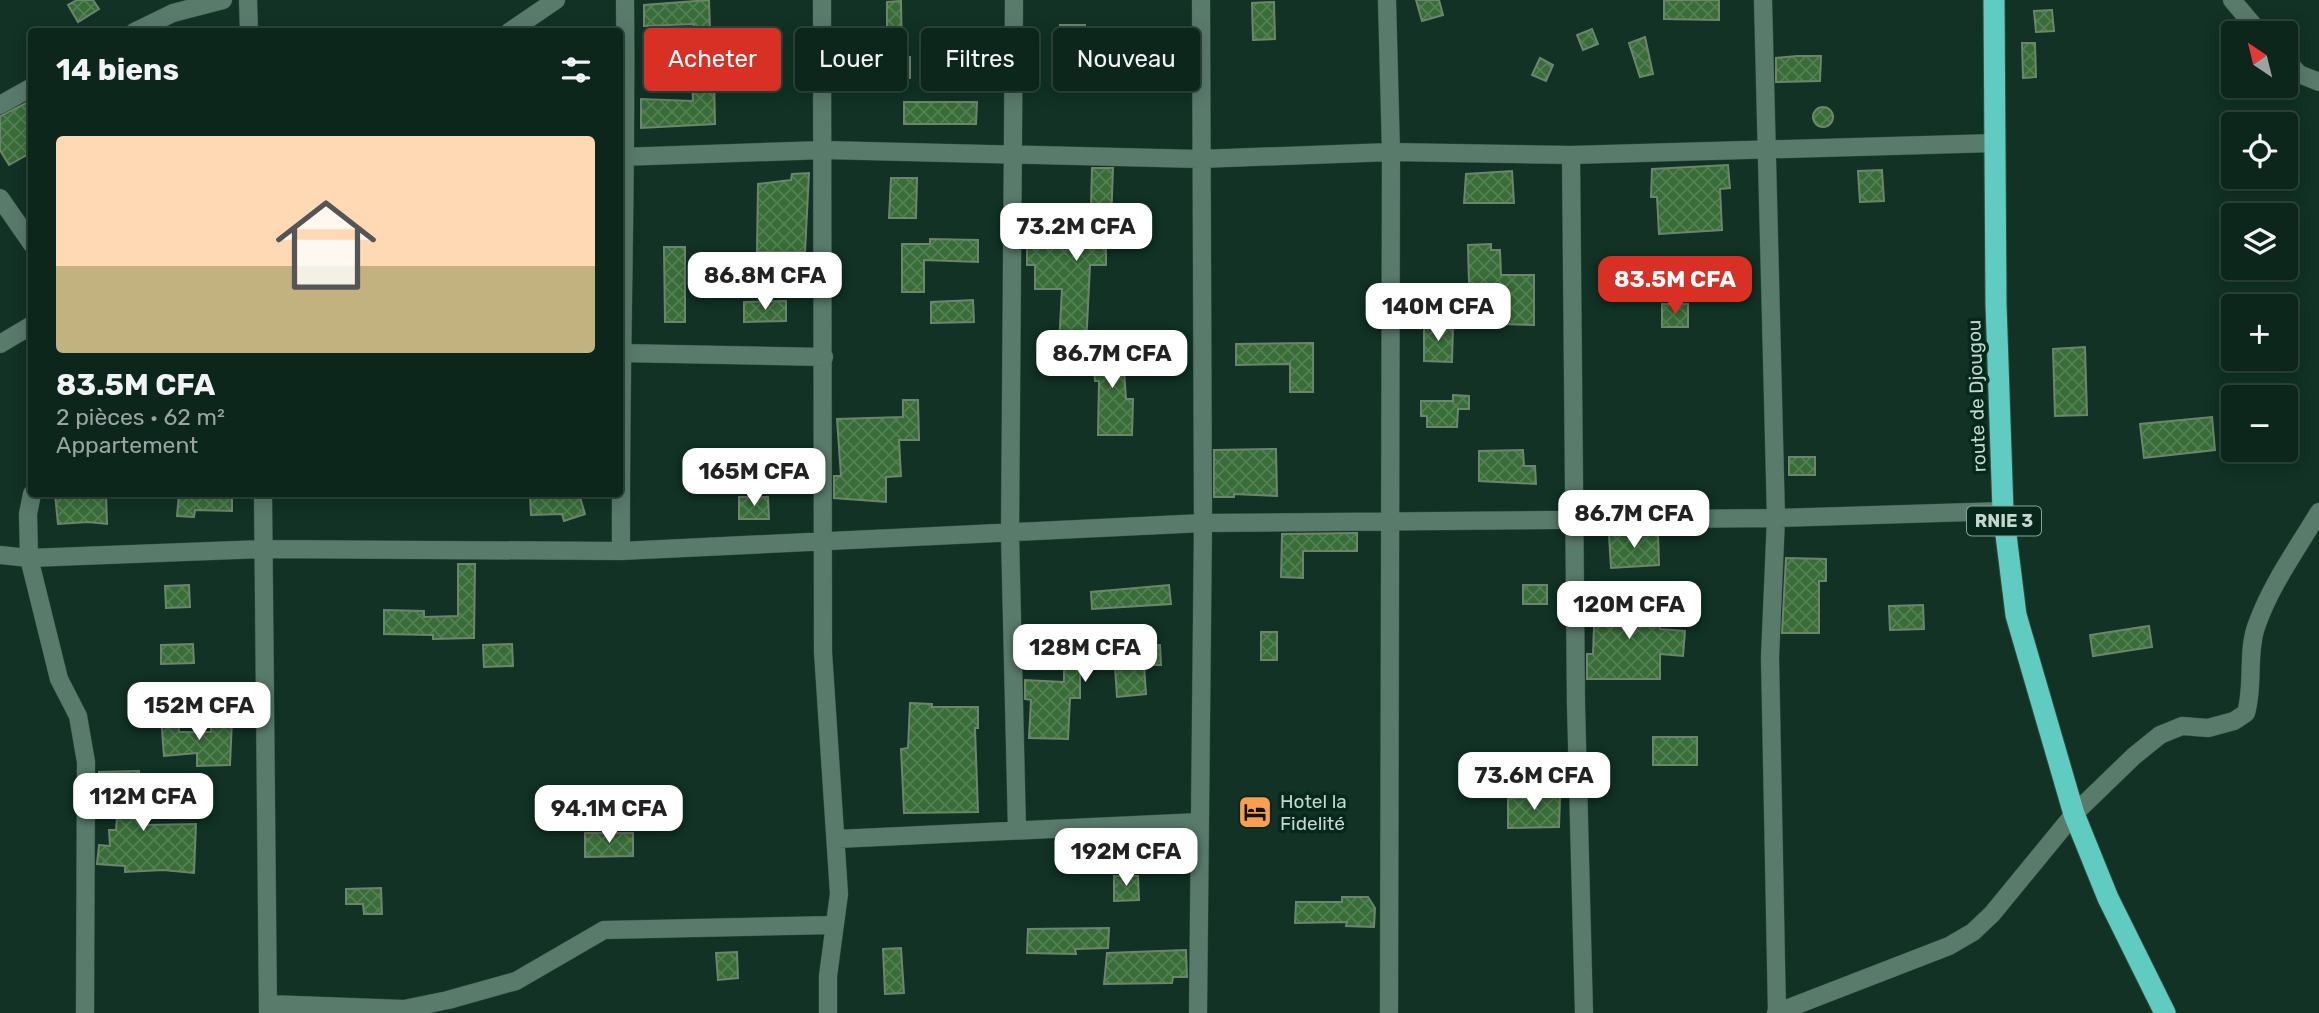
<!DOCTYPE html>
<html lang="fr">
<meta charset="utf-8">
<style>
body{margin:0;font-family:Rubik,sans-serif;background:#162e25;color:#f1f3f6;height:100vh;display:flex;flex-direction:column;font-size:26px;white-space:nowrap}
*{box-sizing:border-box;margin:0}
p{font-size:23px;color:#9aa5a3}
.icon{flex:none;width:38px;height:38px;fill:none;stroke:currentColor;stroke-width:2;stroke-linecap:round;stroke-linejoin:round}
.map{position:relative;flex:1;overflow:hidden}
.side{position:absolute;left:28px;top:28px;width:595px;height:469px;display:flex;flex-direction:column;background:#0d261c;border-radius:7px;box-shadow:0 4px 18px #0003,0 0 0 2px #2d433b}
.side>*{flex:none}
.top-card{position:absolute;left:644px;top:28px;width:665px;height:63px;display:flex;gap:14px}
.needle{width:46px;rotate:325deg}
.tools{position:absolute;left:2221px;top:21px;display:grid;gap:14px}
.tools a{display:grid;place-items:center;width:77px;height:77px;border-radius:7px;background:#0d261c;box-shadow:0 4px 18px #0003,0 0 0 2px #2d433b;font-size:35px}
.price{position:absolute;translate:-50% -60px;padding:0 16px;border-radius:14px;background:#fff;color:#222;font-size:23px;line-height:46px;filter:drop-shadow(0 2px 4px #0008)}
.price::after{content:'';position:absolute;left:50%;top:42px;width:21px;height:16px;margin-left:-10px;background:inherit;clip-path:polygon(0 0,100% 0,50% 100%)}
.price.current{background:#d93025;color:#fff}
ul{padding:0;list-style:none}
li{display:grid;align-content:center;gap:14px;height:371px;padding:0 28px}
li+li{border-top:2px solid #2d433b}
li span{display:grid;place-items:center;height:217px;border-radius:7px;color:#555}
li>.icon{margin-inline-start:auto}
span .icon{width:126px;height:126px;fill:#fffc;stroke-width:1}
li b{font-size:30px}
h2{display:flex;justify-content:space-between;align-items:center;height:84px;padding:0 28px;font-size:30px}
.chip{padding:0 24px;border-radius:7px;background:#0d261c;box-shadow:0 4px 18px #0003,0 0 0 2px #2d433b;font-size:24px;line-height:63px}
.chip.current{background:#d93025;color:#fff}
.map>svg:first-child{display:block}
.building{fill:url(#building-cross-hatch);stroke:#6e856d;stroke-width:2}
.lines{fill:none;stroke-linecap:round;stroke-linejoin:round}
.minor-casing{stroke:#334b40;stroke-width:19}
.highway-casing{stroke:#334b40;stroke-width:23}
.minor{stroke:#597b6c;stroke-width:18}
.highway{stroke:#60cbc0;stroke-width:21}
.labels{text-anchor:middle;stroke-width:7;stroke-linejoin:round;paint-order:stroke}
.shield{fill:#06281c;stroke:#8ba298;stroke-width:2}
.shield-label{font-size:18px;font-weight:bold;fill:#c4d6cd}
.street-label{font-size:19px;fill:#c4d6cd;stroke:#06281c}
.poi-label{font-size:19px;fill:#c4d6cd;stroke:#06281c;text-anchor:start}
</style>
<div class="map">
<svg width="2319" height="1013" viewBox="0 0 2319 1013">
<defs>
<pattern id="building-cross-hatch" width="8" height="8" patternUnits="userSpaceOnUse" patternTransform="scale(1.75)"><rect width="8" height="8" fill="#386d38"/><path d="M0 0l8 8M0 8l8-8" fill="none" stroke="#538154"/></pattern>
</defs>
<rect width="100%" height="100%" fill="#113225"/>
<path class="building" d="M77 0H93L99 9 78 22 68 5Z
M709 0 711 58 782 57V75L714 77 715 124 641 128V99L693 101 691 57H695L694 24 644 26V5Z
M1416 0H1439L1443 15 1422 21Z
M1664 0H1719V20L1664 19Z
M901 1 902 57H910V78L838 76 839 55 887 57V2Z
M1274 2 1275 39 1253 40 1252 3Z
M2052 10 2054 31 2036 32 2034 11Z
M1060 25H1085V46H1061Z
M1592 29 1598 44 1583 50 1577 35Z
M1645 37 1653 74 1640 77 1629 43Z
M2022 43H2035L2036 77 2023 78Z
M1797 56H1821L1820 81 1776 82V58Z
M1540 58 1553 65 1546 81 1532 75Z
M32 100V152L9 165 0 150V116Z
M904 102H977L976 124H904Z
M1813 117a10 10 0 1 1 20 0a10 10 0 1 1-20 0Z
M1728 165 1730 188 1720 189 1722 230 1659 234 1657 197H1651L1652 169Z
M1092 168H1113L1111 223H1106V265H1090L1086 346 1059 345 1062 289H1035V265H1027V243H1090Z
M1882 170 1884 201 1860 202 1858 171Z
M1512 171 1514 203H1464L1466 174Z
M809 173 805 252H757L758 184 791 180 792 174Z
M891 178H917L916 218H889Z
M930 239 978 240V262L924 260V292H902V244H930Z
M1491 244V250H1500L1501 275H1534V325L1499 324 1500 284 1469 285 1468 245Z
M664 247H685V322H665Z
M973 300 974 322 931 323V302Z
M786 301V321L744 322V302Z
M1662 304H1688V327H1662Z
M1424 325H1453L1452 362 1424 361Z
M1130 338 1156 339 1155 353 1129 352Z
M1122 341 1126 399H1133L1132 435H1098L1099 381H1095L1092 343Z
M1313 343V392H1290V364L1236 365V344Z
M2085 347 2087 415 2055 416 2053 349Z
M1453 395 1469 396V409H1458L1457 427H1427V416H1421V401H1453Z
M903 400H918L919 440H899L901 476 886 477V502L834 498V476H841L837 419 903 417Z
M2212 417 2215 450 2144 458 2140 424Z
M1276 449 1277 496 1234 494V497H1214V450Z
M1523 450 1524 466H1535L1536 484 1479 481V451Z
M1789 457H1815V475H1789Z
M55 494H106L107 524 88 522 58 524Z
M179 494H232V511L195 510 194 517 177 516Z
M530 494H579L585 514 564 521 562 514 531 515Z
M739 497H768L769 519H739Z
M1357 533V551H1303V578L1281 577 1282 534Z
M1658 533 1659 565 1611 568 1609 535Z
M1786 558 1826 559V581H1819V633H1782Z
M458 564H475L474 638 433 639V635L384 634V610L424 611V617L458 616Z
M189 585 190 607 166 608 165 586Z
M1169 585 1171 604 1092 609 1091 592Z
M1523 585H1547V604H1523Z
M1586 603H1660V629L1685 631 1683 656 1660 654V679H1587V654H1593L1594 626H1587Z
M1923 605 1924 629 1890 630 1889 606Z
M2149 626 2152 647 2093 656 2090 635Z
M1261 632H1277V660H1261Z
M193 644 194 663 161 664V645Z
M512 644 513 666 484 667 483 645Z
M1064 645H1080V649L1160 645 1161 665H1144L1146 694 1117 697 1115 667 1080 669V698H1070L1068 739 1029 738 1031 700 1025 699V680L1064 682Z
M910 703 932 704V707H978V728H975L978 812 904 813 901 749 908 748Z
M178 715 179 732H211V727H218L217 719H232L230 765 197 766V753L164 756 161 717Z
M1653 737H1697V765H1653Z
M139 771V799L146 800 144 825 196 824 194 873 163 870 125 872V866L97 864 99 845 110 846 109 830H116L119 792 99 793V772Z
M1560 797 1559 827 1508 828V798Z
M585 833H633V856L585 857Z
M1114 876H1138L1139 900 1114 901Z
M381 888 382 914H364L363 904H346V889Z
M1342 897H1368L1375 908 1374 927 1346 926 1347 922 1295 923 1296 902H1342Z
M1109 928 1108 948 1075 949 1076 954 1027 953 1028 929Z
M901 948 904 993 885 994 883 949Z
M1186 950 1187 977H1173L1172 983 1104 984 1107 953Z
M737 952 738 978 718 980 716 953Z"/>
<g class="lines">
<g class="minor-casing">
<path id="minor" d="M248 0 249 32
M822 0 823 652 839 894 828 976V1013
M1014 0 1010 535 1017 830
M1387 0 1391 152 1389 1013
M1763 0 1776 518 1770 657 1777 1013
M2232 0 2260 33
M134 32 173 13 223 0
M509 32 556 0
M2286 60 2299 74 2319 82
M0 105 32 87
M1571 155 1576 705 1584 1013
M620 157 824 150 1200 159 1391 152 1571 155 1995 143
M0 198 32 244
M0 344 32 325
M620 353 824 357
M32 494 28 514 29 558 59 679 78 716 86 762 85 1013
M263 494 268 1013
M621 551C620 367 627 184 625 0
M0 555 29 558 264 549 621 551 1203 523 1776 518 2003 511
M837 839 1200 822
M269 1004 404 1009 448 1000 516 981 604 930 833 925
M1198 1013 1203 523 1201 0
M1776 1013 1949 946 1973 932 1992 914 2074 814 2134 756 2160 735 2182 726 2208 728 2234 721 2246 713C2254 686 2247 653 2256 627 2270 586 2297 549 2319 512"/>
</g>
<g class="highway-casing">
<path id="highway" d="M1994 0 1996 304 2003 511 2016 615 2074 814 2108 898 2165 1013"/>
</g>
<use href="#minor" class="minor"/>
<use href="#highway" class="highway"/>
</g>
<defs>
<g id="hotel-square" transform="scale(1.75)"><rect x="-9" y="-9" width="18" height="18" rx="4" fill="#fa9f50" stroke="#06281c"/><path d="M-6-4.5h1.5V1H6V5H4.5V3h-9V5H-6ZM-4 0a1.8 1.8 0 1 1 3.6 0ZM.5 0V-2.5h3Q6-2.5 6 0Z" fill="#111"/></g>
</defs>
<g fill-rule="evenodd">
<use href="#hotel-square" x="1255" y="812"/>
</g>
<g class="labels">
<rect class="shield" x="1967" y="506.5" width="74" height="29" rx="5"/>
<g class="shield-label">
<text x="2004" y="527">RNIE 3</text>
</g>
<g class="street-label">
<text transform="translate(1976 396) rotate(-92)" y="7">route de Djougou</text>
</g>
<g class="poi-label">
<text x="1280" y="808">Hotel la<tspan x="1280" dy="22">Fidelité</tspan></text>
</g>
</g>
</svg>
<div class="tools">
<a><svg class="needle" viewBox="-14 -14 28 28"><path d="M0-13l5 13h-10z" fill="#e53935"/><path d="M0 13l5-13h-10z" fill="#9aa5a3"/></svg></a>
<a><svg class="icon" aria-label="locate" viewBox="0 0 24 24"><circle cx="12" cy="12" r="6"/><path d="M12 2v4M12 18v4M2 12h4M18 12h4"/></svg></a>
<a><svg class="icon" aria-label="layers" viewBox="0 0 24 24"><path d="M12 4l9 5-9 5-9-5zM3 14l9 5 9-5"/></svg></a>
<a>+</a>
<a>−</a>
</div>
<b class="price" style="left:1076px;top:263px">73.2M CFA</b>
<b class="price" style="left:765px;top:312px">86.8M CFA</b>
<b class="price current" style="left:1675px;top:316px">83.5M CFA</b>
<b class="price" style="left:1438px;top:343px">140M CFA</b>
<b class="price" style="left:1112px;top:390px">86.7M CFA</b>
<b class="price" style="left:754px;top:508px">165M CFA</b>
<b class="price" style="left:1634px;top:550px">86.7M CFA</b>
<b class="price" style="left:1629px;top:641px">120M CFA</b>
<b class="price" style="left:1085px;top:684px">128M CFA</b>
<b class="price" style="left:199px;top:742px">152M CFA</b>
<b class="price" style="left:1534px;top:812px">73.6M CFA</b>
<b class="price" style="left:143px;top:833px">112M CFA</b>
<b class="price" style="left:609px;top:845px">94.1M CFA</b>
<b class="price" style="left:1126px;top:888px">192M CFA</b>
<div class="top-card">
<a class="chip current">Acheter</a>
<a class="chip">Louer</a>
<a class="chip">Filtres</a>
<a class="chip">Nouveau</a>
</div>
<section class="side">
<h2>14 biens<svg class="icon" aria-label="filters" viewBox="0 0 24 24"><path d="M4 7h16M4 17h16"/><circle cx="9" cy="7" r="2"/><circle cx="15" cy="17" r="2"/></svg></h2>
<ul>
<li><span style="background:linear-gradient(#ffd9b3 60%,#c2b280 0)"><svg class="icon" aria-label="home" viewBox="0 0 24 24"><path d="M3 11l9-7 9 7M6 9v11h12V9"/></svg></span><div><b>83.5M CFA</b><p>2 pièces · 62 m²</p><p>Appartement</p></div></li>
</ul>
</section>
</div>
